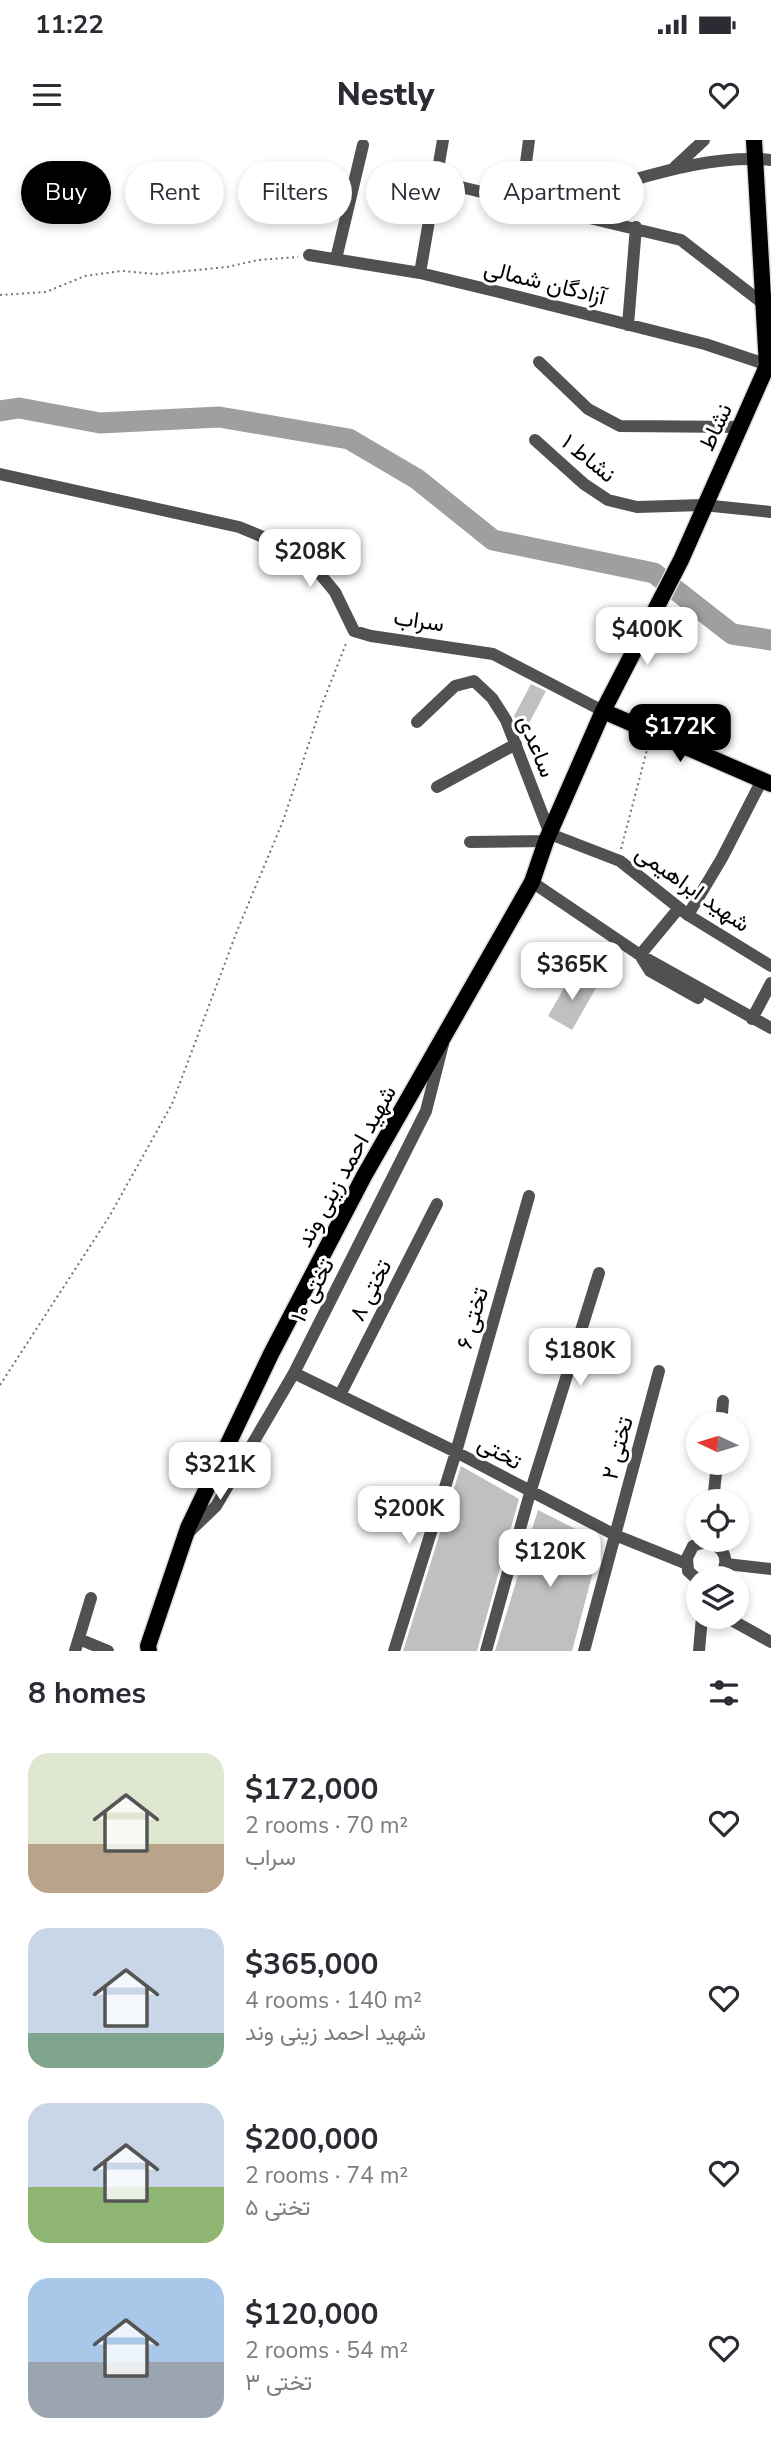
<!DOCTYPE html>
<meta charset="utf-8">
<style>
body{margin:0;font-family:"Nunito Sans",Vazirmatn,sans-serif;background:#f7f7f7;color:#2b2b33;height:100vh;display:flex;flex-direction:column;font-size:26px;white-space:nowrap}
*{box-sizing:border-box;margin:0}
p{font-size:23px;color:#7c7c81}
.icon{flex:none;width:38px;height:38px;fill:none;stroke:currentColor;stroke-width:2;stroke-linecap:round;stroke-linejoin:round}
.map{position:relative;height:1511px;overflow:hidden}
.side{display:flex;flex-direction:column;background:#fff;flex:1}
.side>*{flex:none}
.banner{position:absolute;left:21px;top:21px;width:730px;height:63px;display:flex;gap:14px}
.needle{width:46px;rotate:274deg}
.fabs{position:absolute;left:686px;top:1272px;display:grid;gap:14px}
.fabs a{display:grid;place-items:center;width:63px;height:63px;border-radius:50%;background:#fff;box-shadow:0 4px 10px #0003;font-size:35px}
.price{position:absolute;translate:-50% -60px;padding:0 16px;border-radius:14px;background:#fff;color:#222;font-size:23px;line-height:46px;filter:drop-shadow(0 2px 4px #0008)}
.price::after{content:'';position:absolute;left:50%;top:42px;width:21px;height:16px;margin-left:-10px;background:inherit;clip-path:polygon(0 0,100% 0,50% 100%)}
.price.current{background:#000;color:#fff}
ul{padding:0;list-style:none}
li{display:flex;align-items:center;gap:21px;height:175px;padding:0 28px}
li span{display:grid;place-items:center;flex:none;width:196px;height:140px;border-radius:21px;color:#555}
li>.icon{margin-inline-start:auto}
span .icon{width:84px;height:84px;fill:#fffc;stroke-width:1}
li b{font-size:30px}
h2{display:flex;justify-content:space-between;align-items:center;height:84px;padding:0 28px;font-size:30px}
.pill{padding:0 24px;border-radius:32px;background:#fff;box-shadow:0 4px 10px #0003;font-size:24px;line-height:63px}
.pill.current{background:#000;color:#fff}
.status{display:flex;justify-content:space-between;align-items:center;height:49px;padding:0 35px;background:#fff;direction:ltr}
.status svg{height:19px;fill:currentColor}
header{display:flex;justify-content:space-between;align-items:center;height:91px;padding:0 28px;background:#fff;font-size:32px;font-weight:800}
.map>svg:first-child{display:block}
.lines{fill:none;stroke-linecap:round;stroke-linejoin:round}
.river{stroke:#9f9f9f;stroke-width:21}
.building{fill:#c0c0c0}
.major-casing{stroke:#dbdbdb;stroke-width:19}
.path{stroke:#737373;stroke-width:2;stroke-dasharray:2 3.5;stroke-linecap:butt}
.minor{stroke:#515151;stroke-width:12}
.major{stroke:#000;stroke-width:16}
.labels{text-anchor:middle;stroke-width:6;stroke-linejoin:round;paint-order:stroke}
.street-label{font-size:23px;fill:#000;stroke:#fff}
</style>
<div class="status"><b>11:22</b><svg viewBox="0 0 49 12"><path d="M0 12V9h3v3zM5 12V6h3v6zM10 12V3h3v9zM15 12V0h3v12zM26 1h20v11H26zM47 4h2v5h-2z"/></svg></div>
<header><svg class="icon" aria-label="menu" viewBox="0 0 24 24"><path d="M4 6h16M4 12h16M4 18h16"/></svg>Nestly<svg class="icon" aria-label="heart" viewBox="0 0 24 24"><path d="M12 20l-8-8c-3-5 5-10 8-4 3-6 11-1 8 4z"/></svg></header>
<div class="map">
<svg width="771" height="1511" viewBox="0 0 771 1511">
<rect width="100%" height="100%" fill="#fff"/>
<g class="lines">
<path class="river" d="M0 271 19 268 100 283 219 277 349 299 417 339 493 400 654 433 732 494 771 500"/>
</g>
<path class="building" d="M531 544 546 551 527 587 516 581 514 576Z
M572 834 596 848 572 890 548 876Z
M461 1326 519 1359 477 1511H403Z
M538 1370 601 1402 572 1511H495Z"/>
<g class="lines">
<g class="major-casing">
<path id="major" d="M603 571 771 644
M149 1511 148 1506 188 1388 271 1214 364 1036 532 742 546 701 603 571 681 420 767 226 754 0"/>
</g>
<path class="path" d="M0 155 46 152 85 136 122 131 155 134 227 127 258 120 298 117
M621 709 648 606
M0 1245 109 1077 172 964 237 791 283 681 321 567 347 501"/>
<path class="minor" d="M675 27 704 0
M436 41 681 100 765 165
M619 44C667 30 720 15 771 20
M521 61 529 0
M309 115 420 133 499 152 705 204 771 226
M336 119 363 5
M420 133 443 0
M628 185 636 87
M539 222 588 269 620 286 742 287
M535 300 584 344 608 360 637 367 703 365 771 372
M0 334 239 387 280 404 315 428 335 452 354 491 371 496 493 514 603 571
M417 582 455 546 474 541 492 558 506 580 550 694 620 721 688 775 771 826
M437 647 516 604
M470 702 546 701
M532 742 640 815 771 888
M679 768 640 815 650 831 698 858
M688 775 722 718 762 640
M752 879 771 843
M294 1233 456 1312 615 1395 687 1424
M340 1255 437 1064
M721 1284 723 1261
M713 1362 717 1323
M188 1393 216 1366 294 1233 426 971 443 904
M726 1424 771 1429
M698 1440 688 1431 687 1418 693 1406C717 1393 738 1421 716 1438
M726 1477 771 1502
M79 1499 108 1511
M75 1511 91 1458
M394 1511 456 1312 529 1056
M486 1511 530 1353 599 1133
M584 1511 659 1231
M699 1511 702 1477"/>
<use href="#major" class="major"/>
</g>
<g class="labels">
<g class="street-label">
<text transform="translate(545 142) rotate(14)" y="8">آزادگان شمالی</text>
<text transform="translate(715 287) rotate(-65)" y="8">نشاط</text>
<text transform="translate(589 318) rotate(39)" y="8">نشاط ۱</text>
<text transform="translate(419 480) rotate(8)" y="8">سراب</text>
<text transform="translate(537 606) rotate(68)" y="8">ساعدی</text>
<text transform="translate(693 748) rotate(35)" y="8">شهید ابراهیمی</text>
<text transform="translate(346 1026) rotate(-61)" y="8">شهید احمد زینی وند</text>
<text transform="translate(312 1150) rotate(-63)" y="8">تختی ۱۰</text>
<text transform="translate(370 1150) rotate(-63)" y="8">تختی ۸</text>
<text transform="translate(472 1178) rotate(-74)" y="8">تختی ۶</text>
<text transform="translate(617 1308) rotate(-75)" y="8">تختی ۲</text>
<text transform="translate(500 1312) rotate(29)" y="8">تختی</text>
</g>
</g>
</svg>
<div class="fabs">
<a><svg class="needle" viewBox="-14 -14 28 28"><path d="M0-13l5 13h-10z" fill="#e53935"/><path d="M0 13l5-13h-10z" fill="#7c7c81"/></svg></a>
<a><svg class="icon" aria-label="locate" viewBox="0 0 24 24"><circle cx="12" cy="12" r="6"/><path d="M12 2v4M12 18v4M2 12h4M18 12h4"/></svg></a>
<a><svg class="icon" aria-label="layers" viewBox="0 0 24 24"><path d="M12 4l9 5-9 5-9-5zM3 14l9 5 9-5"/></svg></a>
</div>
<b class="price" style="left:310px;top:449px">$208K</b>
<b class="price" style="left:647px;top:527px">$400K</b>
<b class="price current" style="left:680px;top:624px">$172K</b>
<b class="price" style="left:572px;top:862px">$365K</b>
<b class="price" style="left:580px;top:1248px">$180K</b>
<b class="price" style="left:220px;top:1362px">$321K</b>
<b class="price" style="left:409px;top:1406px">$200K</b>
<b class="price" style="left:550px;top:1449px">$120K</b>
<div class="banner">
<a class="pill current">Buy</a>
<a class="pill">Rent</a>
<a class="pill">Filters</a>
<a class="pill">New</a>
<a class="pill">Apartment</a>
</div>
</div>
<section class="side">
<h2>8 homes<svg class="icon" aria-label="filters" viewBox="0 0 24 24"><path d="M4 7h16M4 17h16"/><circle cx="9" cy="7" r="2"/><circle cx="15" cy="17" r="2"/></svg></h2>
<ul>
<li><span style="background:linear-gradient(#dfe7d0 65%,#b9a48a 0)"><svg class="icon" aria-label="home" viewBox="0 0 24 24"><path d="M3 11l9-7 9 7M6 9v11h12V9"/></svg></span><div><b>$172,000</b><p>2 rooms · 70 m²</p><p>سراب</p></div><svg class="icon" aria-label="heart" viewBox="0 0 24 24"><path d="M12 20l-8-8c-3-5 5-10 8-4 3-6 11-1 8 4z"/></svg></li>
<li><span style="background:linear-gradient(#c9d6e8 75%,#7fa58c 0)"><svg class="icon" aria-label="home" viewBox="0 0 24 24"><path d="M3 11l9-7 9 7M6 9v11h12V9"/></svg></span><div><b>$365,000</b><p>4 rooms · 140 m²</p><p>شهید احمد زینی وند</p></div><svg class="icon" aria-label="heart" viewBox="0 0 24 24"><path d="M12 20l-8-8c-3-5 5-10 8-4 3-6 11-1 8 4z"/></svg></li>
<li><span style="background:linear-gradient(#c9d6e8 60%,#8fb573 0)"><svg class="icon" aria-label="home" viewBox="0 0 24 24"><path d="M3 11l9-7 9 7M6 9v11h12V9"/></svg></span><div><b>$200,000</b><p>2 rooms · 74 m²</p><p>تختی ۵</p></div><svg class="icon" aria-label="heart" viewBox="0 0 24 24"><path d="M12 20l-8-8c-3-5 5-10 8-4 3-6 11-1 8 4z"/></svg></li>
<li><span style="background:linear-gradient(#a9c7e8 60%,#9aa5b1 0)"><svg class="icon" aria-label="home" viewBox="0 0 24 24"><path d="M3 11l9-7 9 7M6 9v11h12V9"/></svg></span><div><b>$120,000</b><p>2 rooms · 54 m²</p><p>تختی ۳</p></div><svg class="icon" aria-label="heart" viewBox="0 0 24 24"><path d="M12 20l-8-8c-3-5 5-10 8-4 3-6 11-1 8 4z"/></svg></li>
</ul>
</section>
